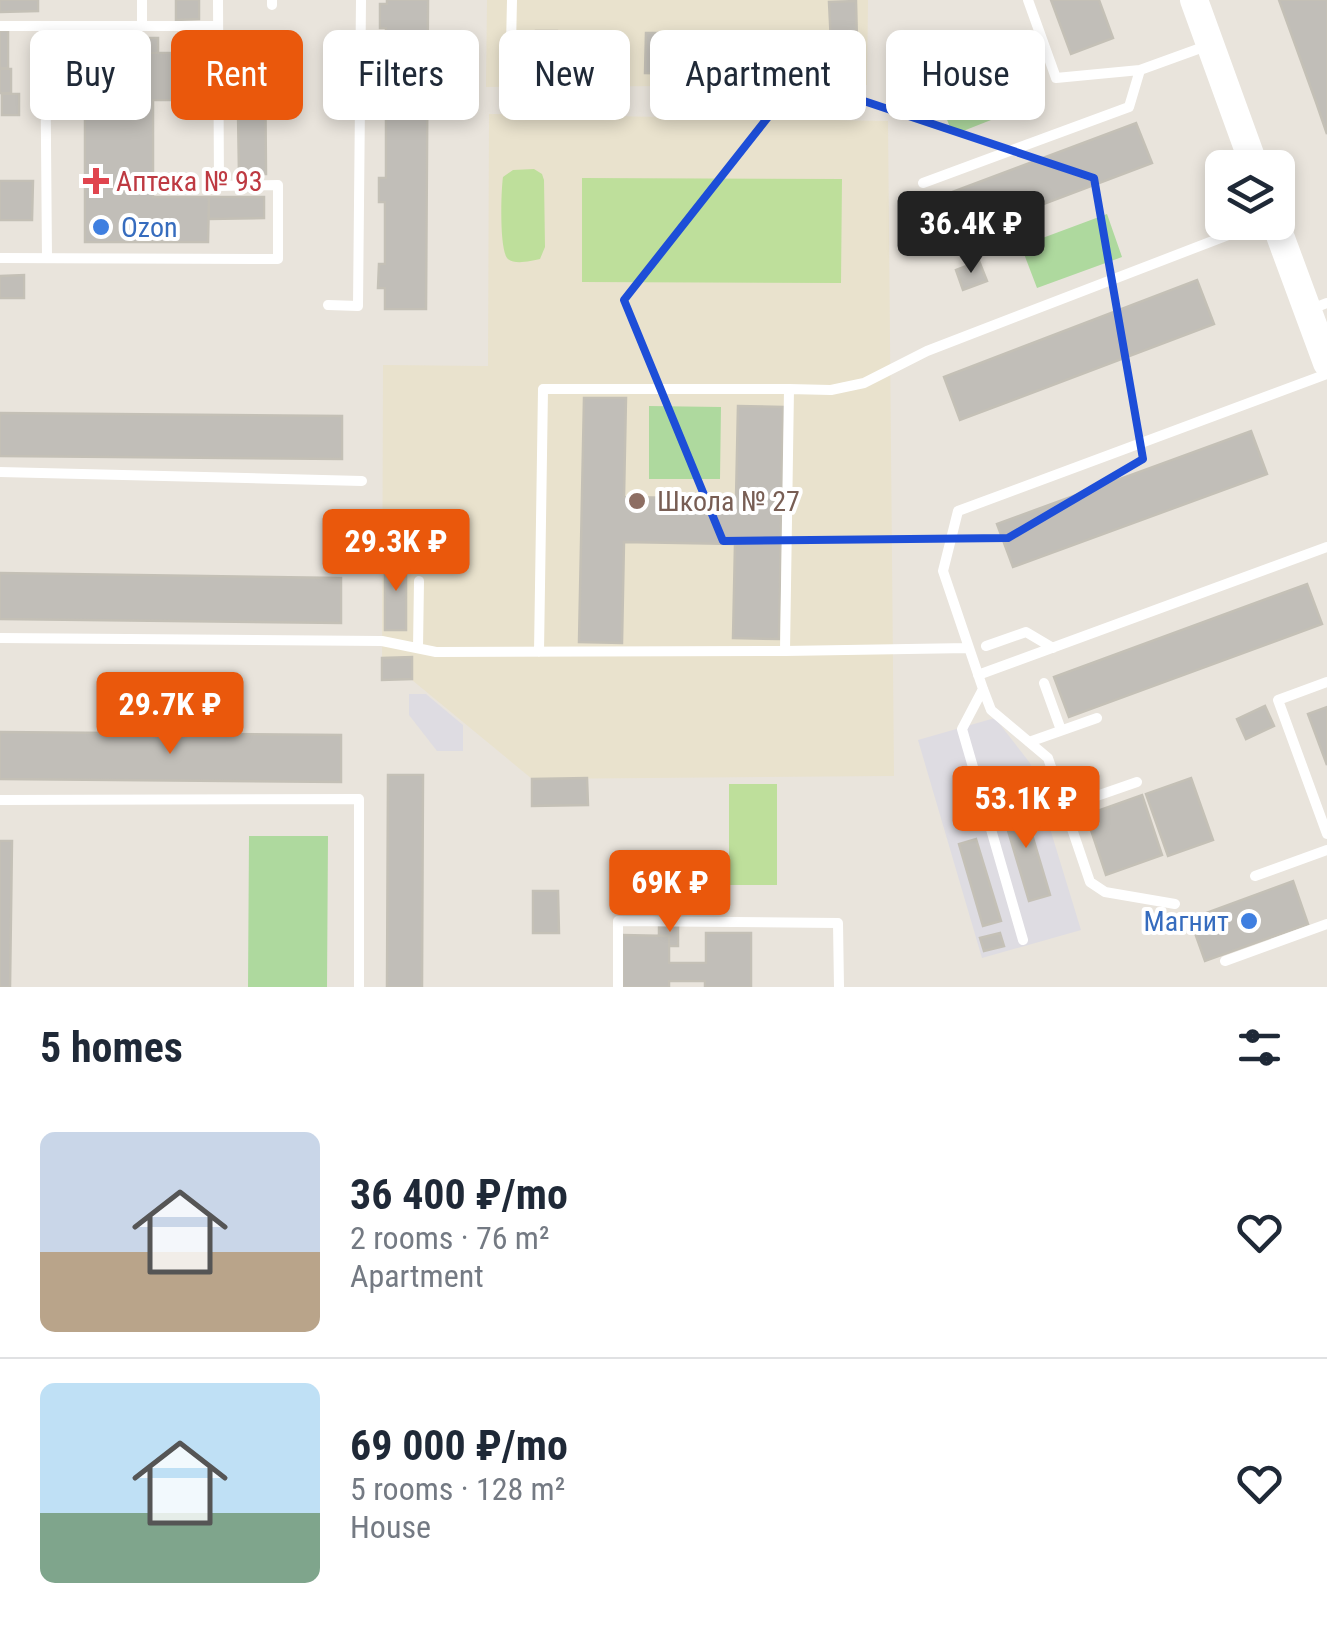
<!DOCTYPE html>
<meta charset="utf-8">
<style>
body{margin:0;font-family:"Roboto Condensed",sans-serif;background:#f2f2f3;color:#1f2937;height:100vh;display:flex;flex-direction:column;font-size:38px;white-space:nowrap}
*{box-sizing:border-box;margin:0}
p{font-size:32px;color:#747a83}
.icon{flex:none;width:55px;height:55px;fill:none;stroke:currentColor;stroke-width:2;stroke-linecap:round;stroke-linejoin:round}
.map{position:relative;height:987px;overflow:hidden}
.sheet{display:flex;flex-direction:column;background:#fff;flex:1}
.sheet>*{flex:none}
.banner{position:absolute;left:30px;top:30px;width:1268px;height:90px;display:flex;gap:20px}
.tools{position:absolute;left:1205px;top:150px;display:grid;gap:20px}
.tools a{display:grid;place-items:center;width:90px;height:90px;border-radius:15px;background:#fff;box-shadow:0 5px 15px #0003;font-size:50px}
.price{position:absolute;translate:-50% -85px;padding:0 22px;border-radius:10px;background:#ea580c;color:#fff;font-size:32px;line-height:65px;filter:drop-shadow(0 2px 5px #0008)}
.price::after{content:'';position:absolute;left:50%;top:60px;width:30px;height:22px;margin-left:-15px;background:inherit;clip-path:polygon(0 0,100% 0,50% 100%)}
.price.current{background:#222;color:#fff}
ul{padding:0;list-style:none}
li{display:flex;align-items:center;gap:30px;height:250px;padding:0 40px}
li+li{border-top:2px solid #e0e1e3}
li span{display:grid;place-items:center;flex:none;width:280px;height:200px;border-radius:15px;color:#555}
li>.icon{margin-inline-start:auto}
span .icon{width:120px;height:120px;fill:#fffc;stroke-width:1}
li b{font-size:42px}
h2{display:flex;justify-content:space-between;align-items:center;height:120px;padding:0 40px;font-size:42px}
.pill{padding:0 35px;border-radius:15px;background:#fff;box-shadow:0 5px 15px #0003;font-size:35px;line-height:90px}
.pill.current{background:#ea580c;color:#fff}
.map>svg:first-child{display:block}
.industrial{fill:#dedce2}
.education{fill:#e9e2cd}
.green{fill:#aed99e}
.pitch{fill:#bedf9b}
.building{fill:#c1beb8;stroke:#c4c0b6;stroke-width:2.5}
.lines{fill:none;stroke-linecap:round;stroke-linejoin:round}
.lane{stroke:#fff;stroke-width:10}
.secondary{stroke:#fff;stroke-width:28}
.marked{fill:none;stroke:#1d4ed8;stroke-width:8;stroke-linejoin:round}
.health-dot{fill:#e0444e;stroke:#fff;stroke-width:4}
.shop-dot{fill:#3f7fe0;stroke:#fff;stroke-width:4}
.education-dot{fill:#8d6e63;stroke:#fff;stroke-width:4}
.labels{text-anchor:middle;stroke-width:8;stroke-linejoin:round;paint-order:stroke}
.health-label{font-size:28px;fill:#be3a42;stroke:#fff;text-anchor:start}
.shop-label{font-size:28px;fill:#366cbe;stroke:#fff;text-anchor:start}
.education-label{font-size:28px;fill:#785e54;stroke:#fff;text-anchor:start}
</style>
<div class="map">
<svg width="1327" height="987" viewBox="0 0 1327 987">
<rect width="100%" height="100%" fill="#e9e4dc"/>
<path class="industrial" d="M409 694H426L463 725V751H437L409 715Z
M995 718 1030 763 1081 930 982 958 918 740Z"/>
<path class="education" d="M487 0H868L867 85 486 87Z
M489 114 888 121 894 776 532 779 412 680H382L383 365 488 366Z"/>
<path class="green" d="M979 89 991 120 953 135 937 94Z
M1107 214 1122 257 1037 288 1021 246Z
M649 406 721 407 720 479H649Z
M249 836H328L327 987H248Z"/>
<path class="pitch" d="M534 169 542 174 544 180 545 247 540 259C531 261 515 265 508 259 499 252 501 190 503 177L513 170Z
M582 178 842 179 841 283 582 282Z
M729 784H777V885H729Z"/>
<path class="building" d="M0 0H38V11L0 12Z
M176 0H199V19L176 20Z
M387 0H428L426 309H385V288H378L379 264H385V202H379V178H386V115H380V91H386V28H380V4H387Z
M1051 0H1099L1113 38 1071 54Z
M1279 0H1327V134L1316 102Z
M856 1 857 42 831 43 829 2Z
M0 31H8V68H0Z
M536 31H557V72L502 71 503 53 536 54Z
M646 33H687L686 74 645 73Z
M737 33 780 34V74H737Z
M130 38H158V53H130Z
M592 41 611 42V72L592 71Z
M265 49 266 174H239L237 50Z
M85 53H213V100H205V110H176V100H153V197H209L208 242H85Z
M0 69H11V93H0Z
M2 94H19V115H2Z
M1136 123 1152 163 962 235 947 194Z
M0 181H33L32 220H0Z
M209 197H264V218L209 219Z
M979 261 987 281 963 290 956 270Z
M24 275V298H0V276Z
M1197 280 1214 324 960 420 944 377Z
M584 398H626L624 497 736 499 738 406 783 407 779 639 733 638 735 544 624 542 622 643 579 642Z
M0 413 342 416V459L0 456Z
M1251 431 1267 474 1013 567 997 524Z
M385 559H406V630H385Z
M0 573 341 578V623L0 619Z
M1307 584 1322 624 1069 717 1054 677Z
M412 657V679L382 680V658Z
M1265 706 1274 726 1246 739 1237 719Z
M1327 707V765L1308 714Z
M0 732 341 735V782L0 779Z
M1034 771 1038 783 1018 789 1014 776Z
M388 775H423L422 987H387Z
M587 778 588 805 532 806V779Z
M1191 778 1213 840 1168 856 1146 794Z
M1142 795 1162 855 1106 875 1086 815Z
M1022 801 1050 895 1029 901 1001 807Z
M976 839 1001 921 983 926 959 844Z
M0 841H12L10 987H0Z
M1293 881 1308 924 1205 961 1190 919Z
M533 891H558L559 933H533Z
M659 927H678V946H669V936H659Z
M706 933H751V987H705V981H669V987H623V935L669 936V963H706Z
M1000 933 1004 946 984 951 980 938Z"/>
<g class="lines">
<path class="lane" d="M142 0V26
M1028 0 1056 78 1140 70
M272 5V0
M0 26H45
M511 46 512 0
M923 183 1129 107 1140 70 1209 45
M47 257 45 26H218
M0 258 278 259V185L219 186 218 0
M328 305 358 306 361 0
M1309 310 1327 303
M789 389 831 390 864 383 927 351 1262 222
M0 472 362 481
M0 638 382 641 436 652 785 651 789 389H543L539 652
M986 646 1026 632 1053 648
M418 648 419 581
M785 651 969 648
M978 675 1327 547
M1327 682 1278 700 1327 834
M1044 683 1061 730
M983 689 962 729 1023 940
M1029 742 1097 718
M0 800 359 799V987
M1065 807 1137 782
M1255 876 1327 850
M1175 904 1105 892 1090 882 1048 758 991 710 983 689 943 571 958 511 1327 374
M1225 961 1327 924
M618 987V921L838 923 839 987"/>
<path class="secondary" d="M1194 0 1255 168
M1275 222 1327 363"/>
</g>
<path class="marked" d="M798 79 1094 178 1143 459 1008 538 723 541 624 300Z"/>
<path class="health-dot" d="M91 166h10v10h10v10h-10v10h-10v-10h-10v-10h10z"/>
<g class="shop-dot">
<circle cx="101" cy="227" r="10"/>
<circle cx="1249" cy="921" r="10"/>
</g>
<circle class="education-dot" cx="637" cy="501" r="10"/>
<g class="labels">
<g class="health-label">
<text x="116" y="191">Аптека № 93</text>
</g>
<g class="shop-label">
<text x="121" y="237">Ozon</text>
<text x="1229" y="931" text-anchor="end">Магнит</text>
</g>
<g class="education-label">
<text x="657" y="511">Школа № 27</text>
</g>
</g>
</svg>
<div class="tools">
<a><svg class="icon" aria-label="layers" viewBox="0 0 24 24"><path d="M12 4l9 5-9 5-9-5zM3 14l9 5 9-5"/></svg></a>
</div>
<b class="price current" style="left:971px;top:276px">36.4K ₽</b>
<b class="price" style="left:396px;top:594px">29.3K ₽</b>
<b class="price" style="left:170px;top:757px">29.7K ₽</b>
<b class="price" style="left:1026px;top:851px">53.1K ₽</b>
<b class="price" style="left:670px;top:935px">69K ₽</b>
<div class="banner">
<a class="pill">Buy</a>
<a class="pill current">Rent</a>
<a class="pill">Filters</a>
<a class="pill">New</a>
<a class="pill">Apartment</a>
<a class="pill">House</a>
</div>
</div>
<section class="sheet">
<h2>5 homes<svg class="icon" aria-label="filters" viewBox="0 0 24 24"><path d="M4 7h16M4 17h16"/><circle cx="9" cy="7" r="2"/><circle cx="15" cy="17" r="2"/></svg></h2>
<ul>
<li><span style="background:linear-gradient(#c9d6e8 60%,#b9a48a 0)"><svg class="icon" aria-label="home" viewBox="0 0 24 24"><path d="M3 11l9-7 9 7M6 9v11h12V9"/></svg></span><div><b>36 400 ₽/mo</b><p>2 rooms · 76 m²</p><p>Apartment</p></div><svg class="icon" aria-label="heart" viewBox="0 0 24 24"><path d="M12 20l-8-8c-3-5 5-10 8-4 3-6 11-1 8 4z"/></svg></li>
<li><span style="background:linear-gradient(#bfe0f5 65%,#7fa58c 0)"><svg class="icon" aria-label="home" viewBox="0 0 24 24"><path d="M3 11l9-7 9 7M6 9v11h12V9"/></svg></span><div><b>69 000 ₽/mo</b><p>5 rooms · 128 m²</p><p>House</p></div><svg class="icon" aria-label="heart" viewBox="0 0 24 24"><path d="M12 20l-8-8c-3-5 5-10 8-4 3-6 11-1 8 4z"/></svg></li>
</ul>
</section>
